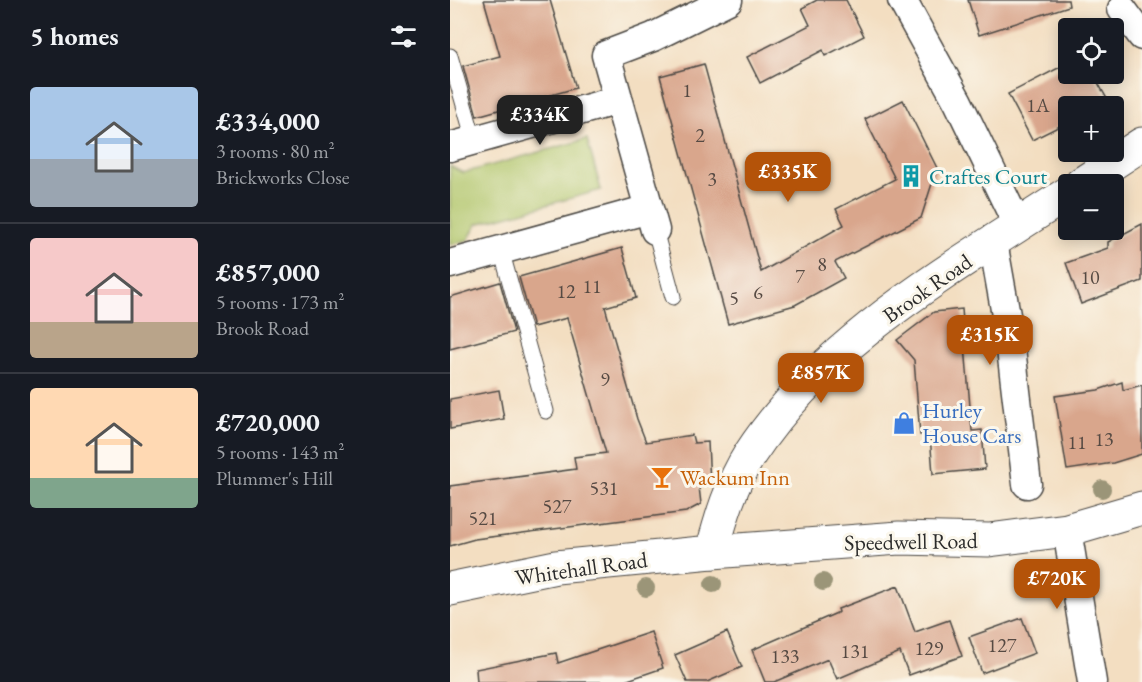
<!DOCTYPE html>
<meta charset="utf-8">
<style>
body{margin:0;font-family:"EB Garamond",serif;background:#20242c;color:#f1f3f6;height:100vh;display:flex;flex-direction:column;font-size:22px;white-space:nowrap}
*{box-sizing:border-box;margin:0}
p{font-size:20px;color:#9ea1a6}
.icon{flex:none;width:33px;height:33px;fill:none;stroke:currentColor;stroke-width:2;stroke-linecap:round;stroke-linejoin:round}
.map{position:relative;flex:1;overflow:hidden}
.details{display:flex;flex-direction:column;background:#171b24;width:450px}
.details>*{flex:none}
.tools{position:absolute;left:608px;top:18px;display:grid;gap:12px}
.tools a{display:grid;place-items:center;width:66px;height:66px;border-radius:6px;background:#171b24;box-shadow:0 3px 15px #0003;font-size:30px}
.price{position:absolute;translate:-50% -51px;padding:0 14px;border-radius:12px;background:#b45309;color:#fff;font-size:20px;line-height:39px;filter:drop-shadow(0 2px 3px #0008)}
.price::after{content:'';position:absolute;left:50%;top:36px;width:18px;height:14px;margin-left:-9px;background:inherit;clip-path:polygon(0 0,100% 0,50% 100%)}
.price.on{background:#222;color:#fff}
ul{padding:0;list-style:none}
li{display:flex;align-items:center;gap:18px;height:150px;padding:0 30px}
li+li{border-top:2px solid #363941}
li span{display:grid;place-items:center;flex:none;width:168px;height:120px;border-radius:6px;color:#555}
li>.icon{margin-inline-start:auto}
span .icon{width:72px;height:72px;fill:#fffc;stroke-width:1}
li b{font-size:26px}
h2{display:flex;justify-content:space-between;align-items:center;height:72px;padding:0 30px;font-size:26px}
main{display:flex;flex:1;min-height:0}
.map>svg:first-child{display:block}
.green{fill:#afc468;stroke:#6d784a;stroke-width:1.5}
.building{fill:#d9a68c}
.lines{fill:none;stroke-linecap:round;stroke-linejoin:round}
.service-casing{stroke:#494642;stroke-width:17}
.minor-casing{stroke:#494642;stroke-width:31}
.tertiary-casing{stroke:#494642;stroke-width:35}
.secondary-casing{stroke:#494642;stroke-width:35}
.service{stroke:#fff;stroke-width:15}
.minor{stroke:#fff;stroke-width:28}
.tertiary{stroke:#fff;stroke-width:33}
.secondary{stroke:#fff;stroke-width:33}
.tree{fill:#9b9578}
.labels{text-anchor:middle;stroke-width:6;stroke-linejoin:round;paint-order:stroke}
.number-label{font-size:20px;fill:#564a43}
.culture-label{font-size:22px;fill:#0d838f;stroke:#fbf7ec;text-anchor:start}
.street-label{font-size:22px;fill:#2b2b2b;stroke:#fbf7ec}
.shop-label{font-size:22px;fill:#366cbe;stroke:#fbf7ec;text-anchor:start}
.food-label{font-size:22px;fill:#c56008;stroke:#fbf7ec;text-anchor:start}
</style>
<main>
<section class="details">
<h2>5 homes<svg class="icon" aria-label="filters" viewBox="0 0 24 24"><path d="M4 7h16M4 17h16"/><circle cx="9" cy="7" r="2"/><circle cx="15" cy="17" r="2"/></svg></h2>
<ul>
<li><span style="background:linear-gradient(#a9c7e8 60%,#9aa5b1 0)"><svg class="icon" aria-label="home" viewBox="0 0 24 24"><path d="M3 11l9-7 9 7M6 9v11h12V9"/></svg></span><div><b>£334,000</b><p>3 rooms · 80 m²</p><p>Brickworks Close</p></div></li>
<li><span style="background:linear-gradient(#f6c9c9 70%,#b9a48a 0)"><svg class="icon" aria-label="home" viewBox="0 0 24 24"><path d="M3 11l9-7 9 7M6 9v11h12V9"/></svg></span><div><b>£857,000</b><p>5 rooms · 173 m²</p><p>Brook Road</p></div></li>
<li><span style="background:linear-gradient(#ffd9b3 75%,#7fa58c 0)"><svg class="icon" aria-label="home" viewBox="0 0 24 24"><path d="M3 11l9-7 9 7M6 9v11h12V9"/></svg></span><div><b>£720,000</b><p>5 rooms · 143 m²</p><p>Plummer's Hill</p></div></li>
</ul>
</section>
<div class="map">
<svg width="692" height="682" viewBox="0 0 692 682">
<rect width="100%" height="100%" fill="#fbf7ec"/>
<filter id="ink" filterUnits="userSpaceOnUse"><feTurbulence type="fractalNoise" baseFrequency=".0167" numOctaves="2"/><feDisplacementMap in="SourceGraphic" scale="12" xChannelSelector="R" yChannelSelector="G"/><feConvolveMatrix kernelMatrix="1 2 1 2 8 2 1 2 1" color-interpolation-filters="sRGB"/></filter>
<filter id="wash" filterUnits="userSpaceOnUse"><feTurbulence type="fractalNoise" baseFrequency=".008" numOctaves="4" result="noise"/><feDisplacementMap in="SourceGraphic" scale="24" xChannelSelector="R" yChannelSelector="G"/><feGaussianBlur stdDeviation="1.35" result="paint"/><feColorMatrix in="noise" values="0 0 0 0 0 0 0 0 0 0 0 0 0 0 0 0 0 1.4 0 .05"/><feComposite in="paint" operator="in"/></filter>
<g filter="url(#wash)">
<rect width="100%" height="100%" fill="#f3dec1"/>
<path class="green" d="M137 139 151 190 27 224 18 240 0 245V166L13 173Z"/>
<g id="blocks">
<path class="building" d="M34 0H100L126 88 27 116 13 66 50 56Z
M367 0H396L414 36 375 56 373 50 310 83 297 57 360 25 352 8Z
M518 0H618L619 6 529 35Z
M618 63V74H643L661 106H618V122L582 140 558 94Z
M254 64 311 272 394 225 386 209 445 179 415 119 453 100 487 168 471 218 385 262 394 278 345 305 278 324 210 76Z
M692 224V281L631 304 616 263 658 248V242Z
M172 248 186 298 155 307 187 419 196 442 242 435 244 443 258 442 260 485 249 487 251 504 236 512 25 539 0 546V486L126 469 124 457 156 453 117 318 83 327 69 277Z
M50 282 64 332 0 349V297Z
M512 309 522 431 532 430 535 469 483 474 480 435H470L464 360 447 340 484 312Z
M672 382 673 390 692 385V454L663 463 617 470 605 396 648 390Z
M49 390 54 419 0 429V399Z
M448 586 465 632 499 620 512 656 459 675 450 652 387 679 378 659 324 682H315L302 650 389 612 388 609Z
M572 618 585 653 532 673 519 637Z
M201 632 213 668 172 682H27L26 669 106 653 108 663Z
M277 632 292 667 257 682H237L225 655Z"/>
</g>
</g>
<g filter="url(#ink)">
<use href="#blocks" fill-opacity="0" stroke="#494642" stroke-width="1.5"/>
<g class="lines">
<g class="service-casing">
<path id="service" d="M0 56 24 140
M205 230 223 297
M51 250 96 411"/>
</g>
<g class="minor-casing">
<path id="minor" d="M452 0 508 102 568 226
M672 9 692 36
M0 147 168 100
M205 230 156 55 203 37 278 0
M543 242 559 332 577 484
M0 264 199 209
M617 530 642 682"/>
</g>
<g class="tertiary-casing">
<path id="tertiary" d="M262 552 449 538 539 540 617 530 692 508"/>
</g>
<g class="secondary-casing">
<path id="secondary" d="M631 184 692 144
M0 589 106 567 262 552C271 518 281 484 300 454 376 338 504 268 618 193"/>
</g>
<use href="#service" class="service"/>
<use href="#minor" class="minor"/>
<use href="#tertiary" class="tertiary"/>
<use href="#secondary" class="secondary"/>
</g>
<g class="tree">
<circle cx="652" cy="489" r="9"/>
<circle cx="373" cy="582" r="9"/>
<circle cx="263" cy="584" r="9"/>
<circle cx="196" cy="588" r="9"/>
</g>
</g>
<defs>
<g id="building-bare" transform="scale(1.8)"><path d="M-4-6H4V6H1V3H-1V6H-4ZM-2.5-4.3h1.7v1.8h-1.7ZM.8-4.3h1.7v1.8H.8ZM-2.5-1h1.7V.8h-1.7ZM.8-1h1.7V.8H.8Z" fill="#0f9aa8" stroke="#fbf7ec" stroke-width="2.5" paint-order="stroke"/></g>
<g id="shop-bare" transform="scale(1.8)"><path d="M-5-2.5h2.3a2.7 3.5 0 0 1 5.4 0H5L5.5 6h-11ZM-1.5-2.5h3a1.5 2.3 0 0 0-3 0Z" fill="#3f7fe0" stroke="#fbf7ec" stroke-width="2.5" paint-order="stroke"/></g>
<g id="bar-bare" transform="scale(1.8)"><path d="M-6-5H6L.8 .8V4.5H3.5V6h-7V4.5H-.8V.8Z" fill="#e8710a" stroke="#fbf7ec" stroke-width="2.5" paint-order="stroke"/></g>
</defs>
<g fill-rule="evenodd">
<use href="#building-bare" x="461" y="176"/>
<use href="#shop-bare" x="454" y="423"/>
<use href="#bar-bare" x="212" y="477"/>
</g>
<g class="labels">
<g class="number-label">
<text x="237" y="97">1</text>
<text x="588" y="112">1A</text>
<text x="250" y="142">2</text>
<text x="262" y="186">3</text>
<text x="372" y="271">8</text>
<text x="350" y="283">7</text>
<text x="640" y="284">10</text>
<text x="142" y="293">11</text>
<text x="116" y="298">12</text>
<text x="308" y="299">6</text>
<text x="284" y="305">5</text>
<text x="155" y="386">9</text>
<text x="654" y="446">13</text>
<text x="627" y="449">11</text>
<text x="154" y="495">531</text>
<text x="107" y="513">527</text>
<text x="33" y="525">521</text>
<text x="552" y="652">127</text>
<text x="479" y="655">129</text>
<text x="405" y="658">131</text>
<text x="335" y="663">133</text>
</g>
<g class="culture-label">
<text x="479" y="184">Craftes Court</text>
</g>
<g class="street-label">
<text transform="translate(477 288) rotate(-35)" y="8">Brook Road</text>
<text transform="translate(461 541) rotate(-1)" y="8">Speedwell Road</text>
<text transform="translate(131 568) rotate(-8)" y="8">Whitehall Road</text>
</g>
<g class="shop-label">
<text x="472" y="418">Hurley<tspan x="472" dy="25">House Cars</tspan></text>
</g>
<g class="food-label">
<text x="230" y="485">Wackum Inn</text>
</g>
</g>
</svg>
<div class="tools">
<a><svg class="icon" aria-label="locate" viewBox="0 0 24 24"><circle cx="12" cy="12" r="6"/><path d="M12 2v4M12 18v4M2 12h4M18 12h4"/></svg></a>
<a>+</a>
<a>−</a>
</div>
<b class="price on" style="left:90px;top:146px">£334K</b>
<b class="price" style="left:338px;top:203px">£335K</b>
<b class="price" style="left:540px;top:366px">£315K</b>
<b class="price" style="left:371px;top:404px">£857K</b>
<b class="price" style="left:607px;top:610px">£720K</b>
</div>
</main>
